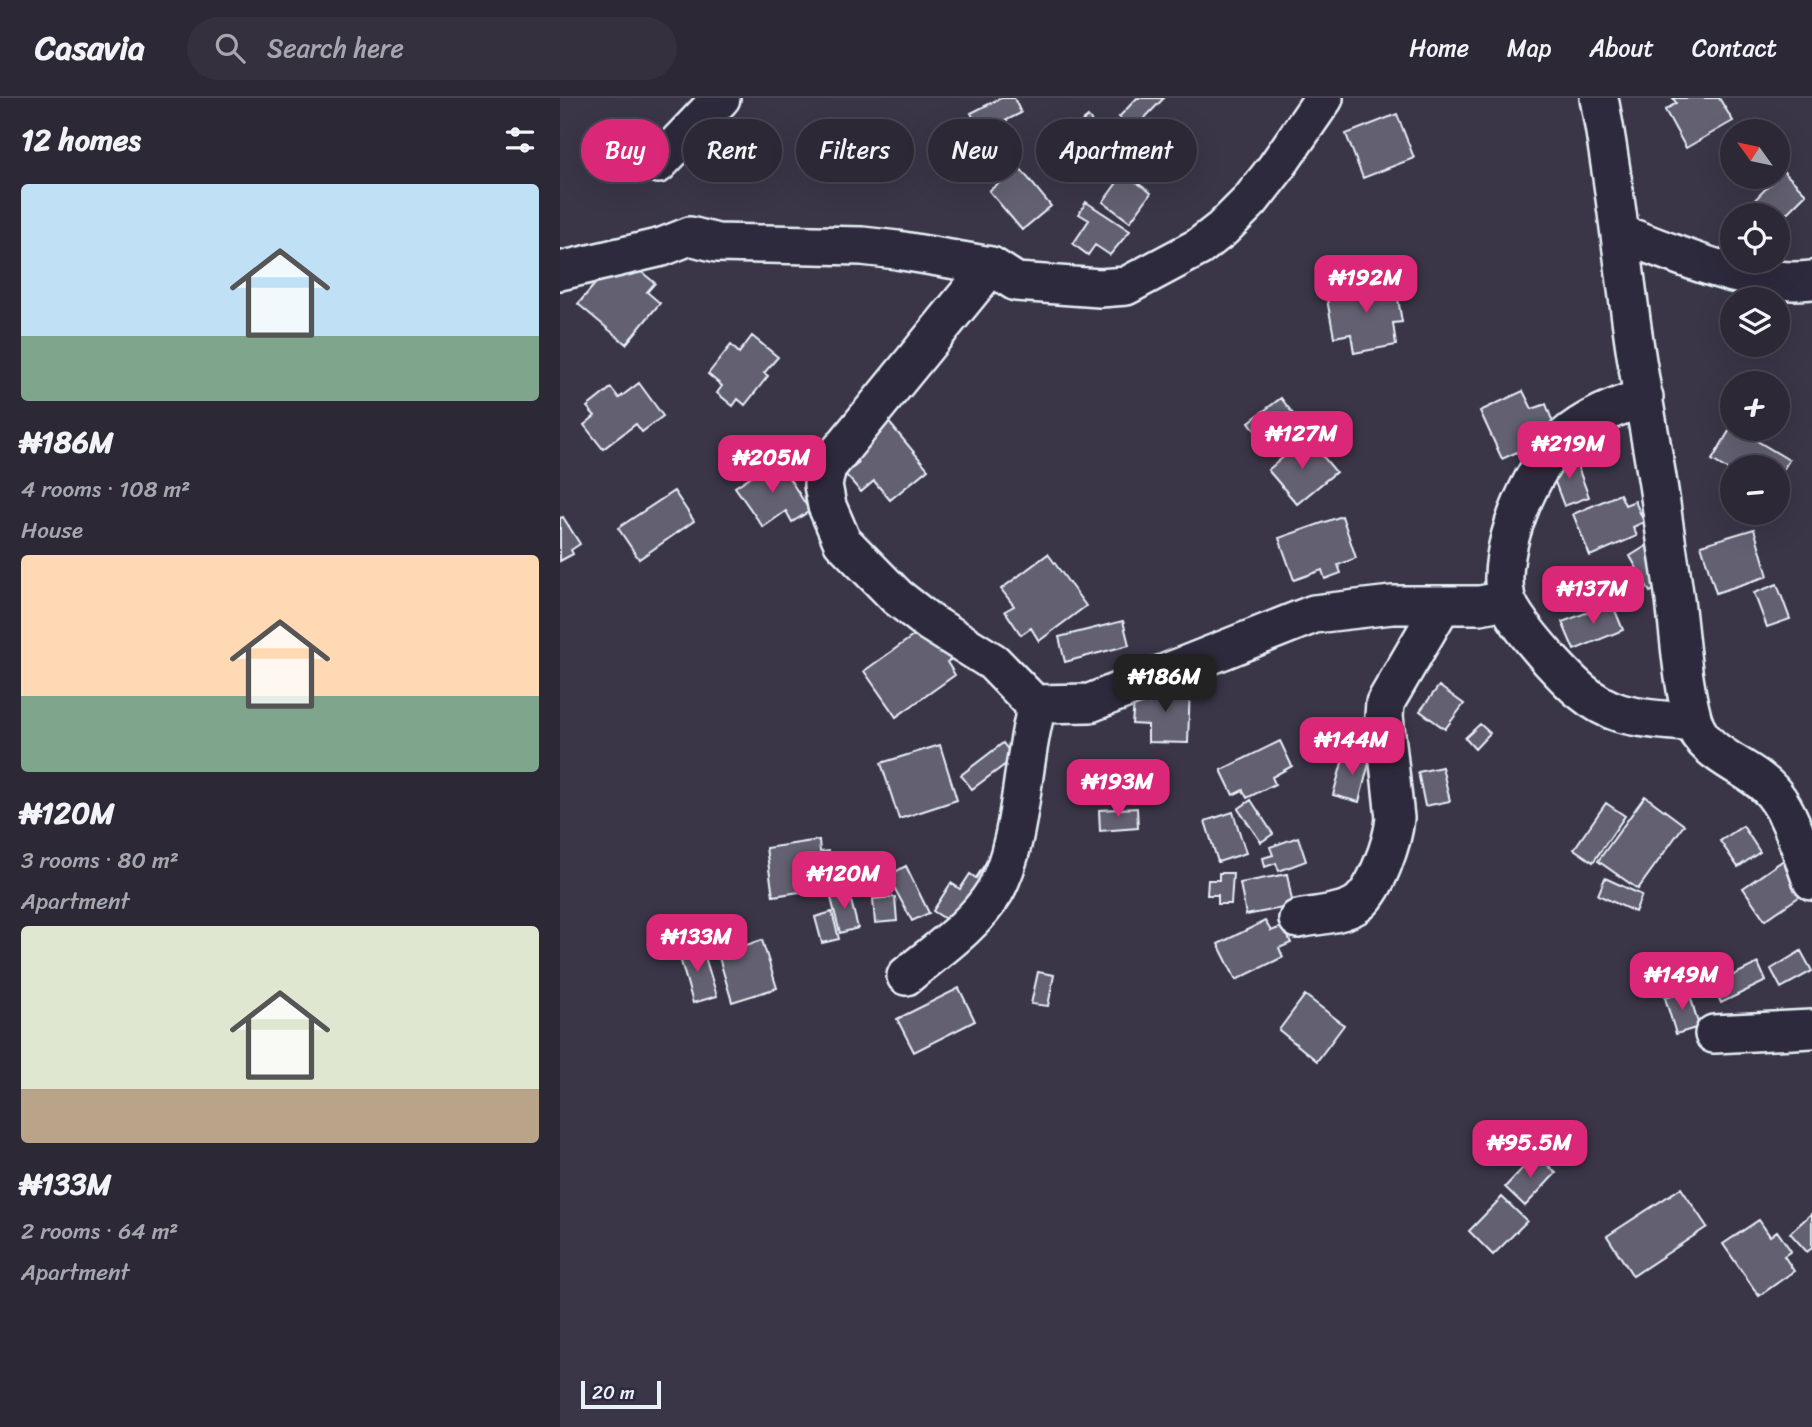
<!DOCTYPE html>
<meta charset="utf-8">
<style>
body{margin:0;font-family:Sriracha,sans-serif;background:#34303e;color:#f1f3f6;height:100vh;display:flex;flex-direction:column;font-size:26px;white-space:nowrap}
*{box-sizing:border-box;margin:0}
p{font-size:23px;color:#a6a6ad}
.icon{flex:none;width:38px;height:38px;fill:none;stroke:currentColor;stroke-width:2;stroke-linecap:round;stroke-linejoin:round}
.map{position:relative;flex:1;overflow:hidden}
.sheet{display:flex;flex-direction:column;background:#2c2836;width:560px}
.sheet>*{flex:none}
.hud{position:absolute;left:21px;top:21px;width:665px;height:63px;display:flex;gap:14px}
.needle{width:46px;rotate:303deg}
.tools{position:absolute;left:1160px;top:21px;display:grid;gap:14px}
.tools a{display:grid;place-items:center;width:70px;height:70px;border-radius:50%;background:#2c2836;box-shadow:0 7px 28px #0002,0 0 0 2px #484451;font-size:35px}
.scale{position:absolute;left:21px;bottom:18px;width:80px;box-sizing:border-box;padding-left:7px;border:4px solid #e8f1f8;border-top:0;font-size:19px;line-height:24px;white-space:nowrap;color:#e8f1f8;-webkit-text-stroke:5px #2f2a3d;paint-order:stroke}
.price{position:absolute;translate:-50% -60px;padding:0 16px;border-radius:14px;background:#db2777;color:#fff;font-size:23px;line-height:46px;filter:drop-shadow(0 2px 4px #0008)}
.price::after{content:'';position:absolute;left:50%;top:42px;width:21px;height:16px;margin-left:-10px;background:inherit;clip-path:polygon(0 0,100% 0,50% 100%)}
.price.current{background:#222;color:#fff}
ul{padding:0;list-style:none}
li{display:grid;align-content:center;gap:14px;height:371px;padding:0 21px}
li span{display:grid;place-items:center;height:217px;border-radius:7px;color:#555}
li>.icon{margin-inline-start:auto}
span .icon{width:126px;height:126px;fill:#fffc;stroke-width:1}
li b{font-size:30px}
h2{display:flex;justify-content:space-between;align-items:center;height:84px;padding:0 21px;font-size:30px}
.chip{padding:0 24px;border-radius:32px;background:#2c2836;box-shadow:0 7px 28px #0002,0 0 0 2px #484451;font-size:24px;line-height:63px}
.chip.current{background:#db2777;color:#fff}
header{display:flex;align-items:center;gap:42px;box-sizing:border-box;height:98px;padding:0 35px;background:#2c2836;border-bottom:2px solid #484451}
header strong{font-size:33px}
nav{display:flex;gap:38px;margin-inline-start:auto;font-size:24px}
.search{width:490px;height:63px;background:#34303e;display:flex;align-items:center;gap:18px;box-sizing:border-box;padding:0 24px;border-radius:38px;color:#a6a6ad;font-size:26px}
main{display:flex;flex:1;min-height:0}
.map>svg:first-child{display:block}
.building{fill:#636171;stroke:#e8f1f8;stroke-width:2}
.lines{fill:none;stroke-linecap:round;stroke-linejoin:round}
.minor-casing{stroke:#e8f1f8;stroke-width:42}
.minor{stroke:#2f2a3d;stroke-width:37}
</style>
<header>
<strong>Casavia</strong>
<div class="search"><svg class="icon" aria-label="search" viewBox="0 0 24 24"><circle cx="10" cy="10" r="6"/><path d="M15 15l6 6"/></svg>Search here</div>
<nav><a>Home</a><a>Map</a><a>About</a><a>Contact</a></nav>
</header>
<main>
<section class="sheet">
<h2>12 homes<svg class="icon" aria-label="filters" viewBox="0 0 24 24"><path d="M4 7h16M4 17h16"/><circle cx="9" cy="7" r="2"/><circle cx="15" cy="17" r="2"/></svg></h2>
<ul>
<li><span style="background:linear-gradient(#bfe0f5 70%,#7fa58c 0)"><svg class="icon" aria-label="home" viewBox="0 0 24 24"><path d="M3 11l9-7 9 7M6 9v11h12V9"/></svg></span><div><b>₦186M</b><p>4 rooms · 108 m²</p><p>House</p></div></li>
<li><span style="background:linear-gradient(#ffd9b3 65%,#7fa58c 0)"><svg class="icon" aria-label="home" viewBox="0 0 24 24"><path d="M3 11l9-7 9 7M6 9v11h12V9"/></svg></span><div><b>₦120M</b><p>3 rooms · 80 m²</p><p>Apartment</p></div></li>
<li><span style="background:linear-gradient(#dfe7d0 75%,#b9a48a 0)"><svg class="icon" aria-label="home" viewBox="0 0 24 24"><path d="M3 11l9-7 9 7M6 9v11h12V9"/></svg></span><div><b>₦133M</b><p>2 rooms · 64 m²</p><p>Apartment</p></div></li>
</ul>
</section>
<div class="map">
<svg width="1252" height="1329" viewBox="0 0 1252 1329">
<rect width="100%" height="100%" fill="#3a3648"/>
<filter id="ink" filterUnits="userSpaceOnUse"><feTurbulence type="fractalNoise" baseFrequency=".0143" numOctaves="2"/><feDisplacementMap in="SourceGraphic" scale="14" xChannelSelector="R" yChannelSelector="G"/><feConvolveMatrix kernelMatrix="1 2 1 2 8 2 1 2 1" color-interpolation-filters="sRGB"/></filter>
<g filter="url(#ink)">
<path class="building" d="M441 0H454L461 15 421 35 411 15Z
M577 0H604L573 32 559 19Z
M1113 0H1159L1173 23 1126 50 1105 12 1116 5Z
M837 16 854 60 803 80 786 36Z
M528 19 544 39 507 68 492 48Z
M459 69 491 108 462 132 429 93Z
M1223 73 1246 96 1218 124V117H1180Z
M564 75 591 95 570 124 543 104Z
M526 104 570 133 550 157 535 147 528 157 513 146 529 122 519 116Z
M52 166H72L95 185 87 194 100 205 66 246 18 206Z
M835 183 842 224 833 225 836 247 794 255 791 236 774 239 766 196Z
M192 238 218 259 204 275 208 278 185 307 178 301 173 308 157 295 162 288 148 276 171 247 179 255Z
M79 285 103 318 82 334 76 326 43 351 24 327 35 318 27 309 51 290 59 300Z
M963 293 972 311 986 306 993 325 981 329 986 341 942 361 920 313Z
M721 300 743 329 711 354 689 324Z
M327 322 368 371 330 402 314 383 301 394 285 376 299 365 290 354Z
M1172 328V331H1177L1229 362 1218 380V369H1172V374L1152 362Z
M747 339 776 374 737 406 708 372Z
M1014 359 1029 399 1004 408 989 368Z
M217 361 250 413 232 424 226 413 203 429 175 389Z
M114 393 134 423 79 461 58 430Z
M1060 396 1065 407 1075 403 1084 424 1073 429 1077 438 1030 458 1013 416Z
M782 418 796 460 778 467 781 475 765 481 762 472 734 482 719 440Z
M3 419 20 446 11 452 13 456 0 463V420Z
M1194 431 1208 478 1156 495 1141 447Z
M1088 447 1109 483 1090 494 1070 458Z
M488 456 526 508 479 543 471 530 461 537 445 513 454 508 441 491Z
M1217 486 1230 521 1207 529 1194 495Z
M1052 505 1063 532 1014 552 1002 524Z
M563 523 569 547 505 564 499 539Z
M363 531 395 559 387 564 395 577 336 619 304 573Z
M590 587H630L628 645 588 644V627L572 626 574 605H589Z
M879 588 904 606 885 631 860 613Z
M920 626 930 635 915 651 905 640Z
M720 643 732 668 712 679 715 686 687 700 683 692 673 697 661 672Z
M443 645 454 660 412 691 401 677Z
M380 647 397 702 339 721 321 665Z
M785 654 810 661 799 704 773 697Z
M882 669 890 703 865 708 858 674Z
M1085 698 1124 727 1078 791 1038 763Z
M691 702 713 736 701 744 678 711Z
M1046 705 1065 718 1033 764 1014 751Z
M577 710 578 730 540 733 539 712Z
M673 714 686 755 658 764 645 723Z
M1183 728 1200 754 1178 769 1160 743Z
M738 739 746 763 719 773 716 765 705 769 703 760 713 757 710 749Z
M259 742 260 754 268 753 271 778 264 779 266 790 213 798 206 750Z
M1231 757 1252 790 1205 822 1183 790Z
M430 758 410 818 398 829 373 813 391 785 400 791 410 776 416 780Z
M346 768 369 815 352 823 328 778Z
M659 775H673L671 806H658V797H647L648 782H659Z
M727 776 733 808 686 817 680 785Z
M1045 780 1082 797 1075 814 1038 797Z
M288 791 298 830 280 835 270 796Z
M335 799 337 823 315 825 313 801Z
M272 814 279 841 262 845 255 819Z
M705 823 711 833 724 828 731 845 719 850 723 859 676 882 658 846Z
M202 842 217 890 172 904 158 856Z
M141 846 157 898 133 905 118 853Z
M1241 853 1252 873 1221 890 1211 871Z
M1198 865 1206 883 1161 905 1153 887Z
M478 874 494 877 488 908 471 906Z
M399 890 415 923 354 954 337 921Z
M1129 893 1139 929 1116 936 1105 900Z
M745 897 784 927 757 963 719 932Z
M976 1056 996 1075 965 1108 945 1089Z
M1121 1090 1147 1129 1073 1178 1047 1138Z
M942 1099 967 1123 933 1157 909 1133Z
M1252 1115V1150L1247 1154 1230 1135Z
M1199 1122 1210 1138 1217 1133 1231 1153 1224 1158 1234 1173 1199 1198 1163 1146Z"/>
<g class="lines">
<g class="minor-casing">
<path id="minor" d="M1039 0C1054 78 1062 157 1073 236 1081 295 1094 354 1102 413 1106 443 1111 473 1115 502 1120 543 1122 583 1133 623 1144 659 1192 668 1214 696 1233 720 1241 755 1252 783
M98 66 161 0
M1061 136C1123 158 1185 189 1252 182
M0 173 102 149 130 138 157 145 302 148 337 152 431 168 456 184 540 190 566 188 639 149 662 131 690 103 715 71 764 0
M1084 299C1056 309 1026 320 1004 340 970 371 935 454 946 500 951 518 977 547 989 561 1009 583 1030 606 1060 615 1083 622 1110 622 1134 625
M474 606 530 605 754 516 832 507H920L946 502
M738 821C756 817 779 817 796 807 816 794 833 743 835 720L824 618 825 605 882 507
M346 878C376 853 414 828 435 793 461 747 461 673 474 620V606L433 564 369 524 337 499 282 443 267 408 263 387 267 369 431 168
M1154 936 1252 931"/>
</g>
<use href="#minor" class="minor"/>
</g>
</g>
</svg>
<div class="tools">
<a><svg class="needle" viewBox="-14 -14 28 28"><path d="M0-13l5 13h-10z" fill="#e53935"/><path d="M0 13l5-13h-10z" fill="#a6a6ad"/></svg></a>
<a><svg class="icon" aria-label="locate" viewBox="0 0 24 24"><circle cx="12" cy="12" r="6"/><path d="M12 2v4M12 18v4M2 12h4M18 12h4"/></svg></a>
<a><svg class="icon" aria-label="layers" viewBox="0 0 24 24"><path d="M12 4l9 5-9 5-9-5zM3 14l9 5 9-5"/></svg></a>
<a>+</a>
<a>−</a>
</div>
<div class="scale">20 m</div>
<b class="price" style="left:806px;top:217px">₦192M</b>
<b class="price" style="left:742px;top:373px">₦127M</b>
<b class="price" style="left:1009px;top:383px">₦219M</b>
<b class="price" style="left:212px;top:397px">₦205M</b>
<b class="price" style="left:1033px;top:528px">₦137M</b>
<b class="price current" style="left:605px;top:616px">₦186M</b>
<b class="price" style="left:792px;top:679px">₦144M</b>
<b class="price" style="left:558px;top:721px">₦193M</b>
<b class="price" style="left:284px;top:813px">₦120M</b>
<b class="price" style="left:137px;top:876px">₦133M</b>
<b class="price" style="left:1122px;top:914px">₦149M</b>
<b class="price" style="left:970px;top:1082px">₦95.5M</b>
<div class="hud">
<a class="chip current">Buy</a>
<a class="chip">Rent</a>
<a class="chip">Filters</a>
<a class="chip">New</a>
<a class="chip">Apartment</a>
</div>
</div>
</main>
